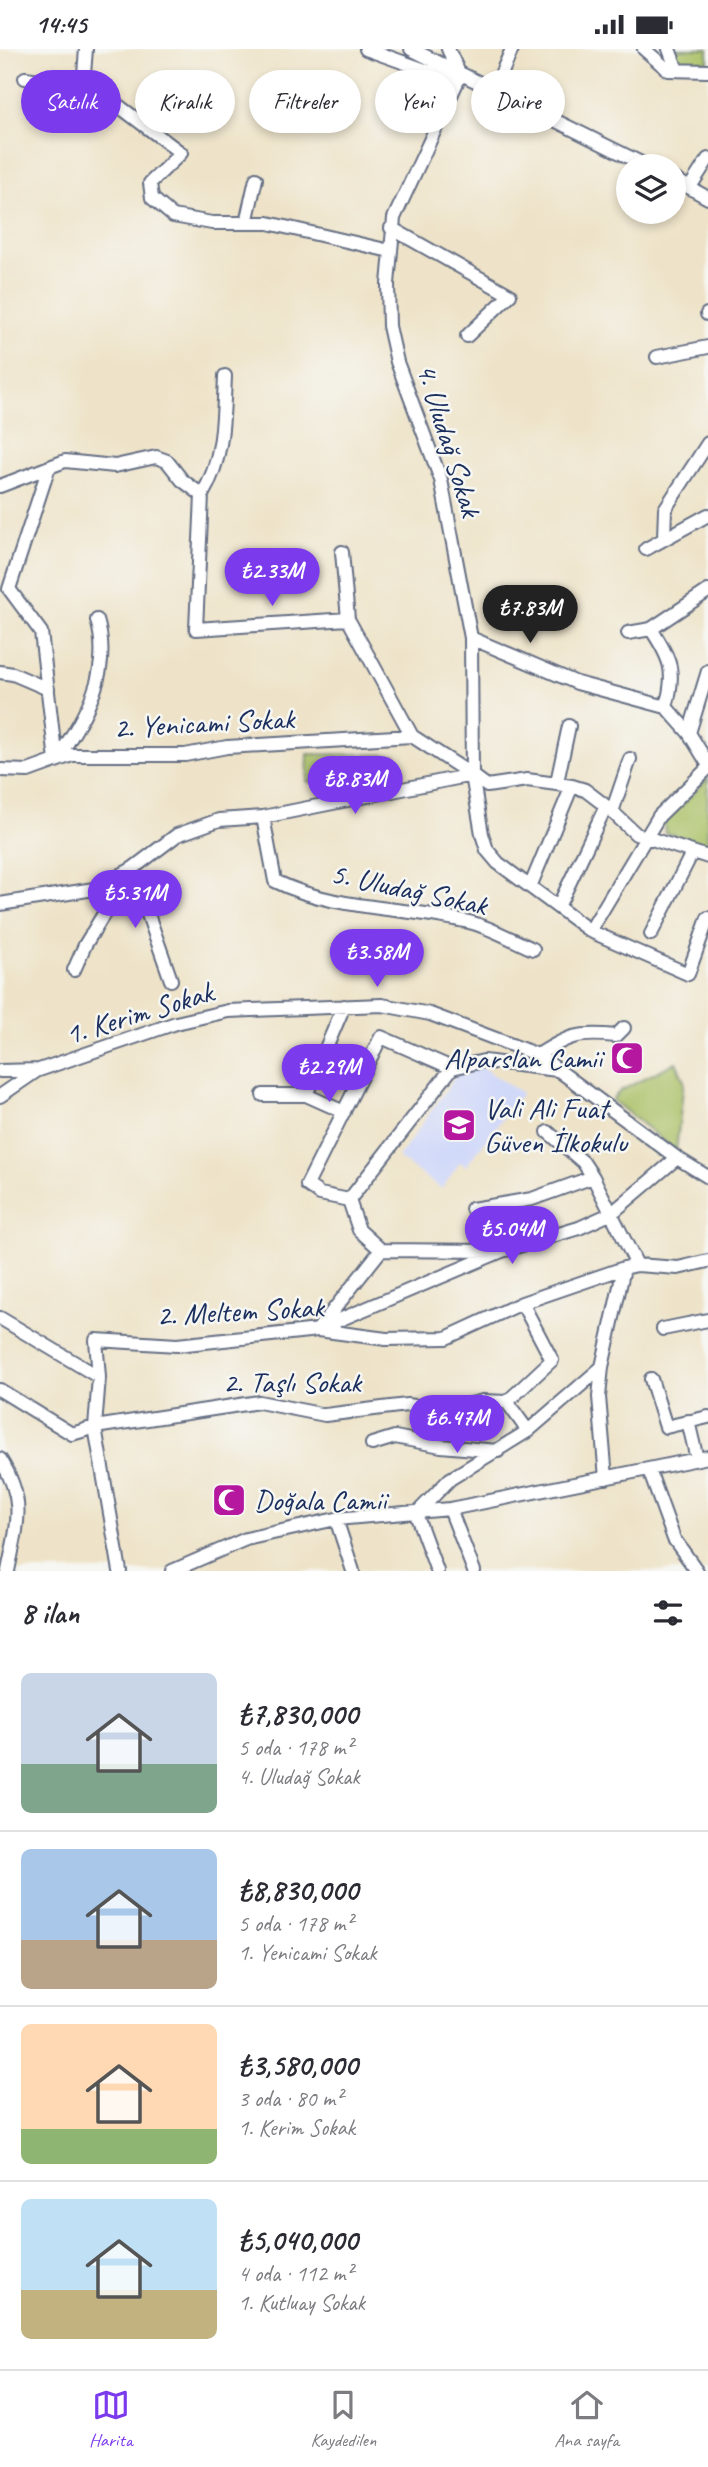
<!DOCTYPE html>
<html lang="tr">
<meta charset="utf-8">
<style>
body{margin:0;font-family:Caveat,sans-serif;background:#f2f2f3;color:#2b2b33;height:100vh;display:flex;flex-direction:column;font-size:26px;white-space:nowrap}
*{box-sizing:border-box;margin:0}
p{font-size:23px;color:#7c7c81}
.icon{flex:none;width:38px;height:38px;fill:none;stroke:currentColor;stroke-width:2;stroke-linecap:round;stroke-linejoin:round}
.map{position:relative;height:1522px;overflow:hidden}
.side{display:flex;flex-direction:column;background:#fff;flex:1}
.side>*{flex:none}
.guide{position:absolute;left:21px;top:21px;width:667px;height:63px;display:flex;gap:14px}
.tools{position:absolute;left:616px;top:105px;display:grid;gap:14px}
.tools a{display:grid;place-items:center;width:70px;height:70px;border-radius:50%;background:#fff;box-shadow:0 4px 10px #0003;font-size:35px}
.price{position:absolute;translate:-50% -60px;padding:0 16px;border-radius:24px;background:#7c3aed;color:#fff;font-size:23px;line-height:46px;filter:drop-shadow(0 2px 4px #0008)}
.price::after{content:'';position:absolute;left:50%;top:42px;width:21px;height:16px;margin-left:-10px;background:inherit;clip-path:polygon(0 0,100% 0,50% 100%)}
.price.selected{background:#222;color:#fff}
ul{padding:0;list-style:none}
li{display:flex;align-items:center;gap:21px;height:175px;padding:0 21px}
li+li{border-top:2px solid #e1e1e2}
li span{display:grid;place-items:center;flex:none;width:196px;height:140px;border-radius:10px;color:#555}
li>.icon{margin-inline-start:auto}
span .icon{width:84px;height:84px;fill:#fffc;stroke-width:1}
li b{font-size:30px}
h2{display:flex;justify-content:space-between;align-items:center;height:84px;padding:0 21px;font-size:30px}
.pill{padding:0 24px;border-radius:32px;background:#fff;box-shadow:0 4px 10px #0003;font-size:24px;line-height:63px}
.pill.selected{background:#7c3aed;color:#fff}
.status{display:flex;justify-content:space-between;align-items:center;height:49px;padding:0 35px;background:#fff;direction:ltr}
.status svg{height:19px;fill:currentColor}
.menu{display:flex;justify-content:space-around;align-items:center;height:98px;border-top:2px solid #e1e1e2;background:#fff;font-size:19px;color:#7c7c81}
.menu a{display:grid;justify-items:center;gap:4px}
.menu .selected{color:#7c3aed}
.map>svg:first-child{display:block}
.built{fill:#d1d9f9}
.park{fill:#a9bf63;stroke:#627760;stroke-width:2}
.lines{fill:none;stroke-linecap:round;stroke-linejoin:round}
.minor-casing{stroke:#656e83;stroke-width:16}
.minor{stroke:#fff;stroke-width:12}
.labels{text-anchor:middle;stroke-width:5;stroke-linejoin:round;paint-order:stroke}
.street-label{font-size:30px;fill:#1b2f5e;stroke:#f6f6f2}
.poi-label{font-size:30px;fill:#1b2f5e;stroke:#f6f6f2;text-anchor:start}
</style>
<div class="status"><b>14:45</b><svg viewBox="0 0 49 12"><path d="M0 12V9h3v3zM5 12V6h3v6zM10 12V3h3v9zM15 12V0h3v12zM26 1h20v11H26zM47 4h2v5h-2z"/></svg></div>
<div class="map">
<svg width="708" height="1522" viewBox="0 0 708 1522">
<rect width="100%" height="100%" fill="#f6f6f2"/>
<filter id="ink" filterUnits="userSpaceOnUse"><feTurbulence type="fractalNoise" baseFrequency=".0143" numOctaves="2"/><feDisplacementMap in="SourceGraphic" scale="14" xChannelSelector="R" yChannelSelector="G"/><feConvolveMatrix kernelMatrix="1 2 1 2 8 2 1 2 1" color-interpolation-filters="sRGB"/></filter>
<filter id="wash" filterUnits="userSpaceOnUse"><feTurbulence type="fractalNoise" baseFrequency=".00686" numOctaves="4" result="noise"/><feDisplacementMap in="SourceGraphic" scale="28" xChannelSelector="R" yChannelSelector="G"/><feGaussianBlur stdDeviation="1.57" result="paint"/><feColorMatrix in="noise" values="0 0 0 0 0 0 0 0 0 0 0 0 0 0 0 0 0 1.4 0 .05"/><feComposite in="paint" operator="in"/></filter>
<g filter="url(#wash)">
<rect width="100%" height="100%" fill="#eee3c8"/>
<path class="built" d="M481 1018 522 1044 466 1117 460 1113 442 1140 398 1109 458 1024Z"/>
<path class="park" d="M673 0H708V13H676Z
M308 705 396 706V735L307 733Z
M708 729 707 795 665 784 664 774Z
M676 1013 684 1032 676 1102 612 1051 620 1042Z"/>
</g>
<g filter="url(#ink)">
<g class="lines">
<g class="minor-casing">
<path id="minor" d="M86 0 84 25 87 33 181 104 150 134 152 149 173 167 212 174H268L390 202
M366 0 439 26 460 27
M411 0 647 117
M448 0 460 26
M644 0 668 21 708 22
M669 0 677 21
M460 27 394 169 388 235 389 277 397 313 441 431 471 589 472 726 482 785 487 801 498 814 590 882 688 925 708 869
M25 29 69 35 87 33
M494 42 512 0
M674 130 708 149
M690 138 708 110
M246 174 256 130
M391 179 510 246 467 287
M707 265H708
M657 308 708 298
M49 418 9 540 41 583 56 712
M0 437 65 412 115 417 156 408 167 412 182 431 202 446C224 410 223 369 225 327
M202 446 196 580 348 570
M664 489 665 460 708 394
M646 500 708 466
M342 503 348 570 412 687 472 726
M651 580C671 610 676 623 666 658
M628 584 651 580 708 542
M471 589 577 634 666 658 689 684 708 715
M0 623 13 625 48 640
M689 684 708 622
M56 712C84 668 113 625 97 571
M0 721 28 722 72 706H185L227 698 412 687
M557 733 569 677
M612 763 630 710
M263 768 275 832C335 862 404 857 469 873 490 878 512 891 533 900
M132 820 171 931
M530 838 572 737
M0 855 94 840 132 820 177 786 219 771 263 768 472 726 487 737 527 731 572 737 585 741 606 757 636 785 708 808
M558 858 606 757
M590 882 659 767 708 719
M651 885 692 804
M74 921 85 896 131 820
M538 1006C569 986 579 983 616 987L624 979
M0 1022 39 1021 176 974 228 962 382 956 430 965 538 1006 677 1109 708 1128
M263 1046H306L344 1063
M306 1046 344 957
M0 1047 38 1021
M548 1083 583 1113 593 1128 637 1216
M349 1151 320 1145 307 1136 381 988 452 1019 484 1012 557 1021
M349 1151 359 1181 381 1201 494 1202
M349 1151 452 1019
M472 1160 532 1150 593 1128
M0 1269 99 1328
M320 1278 381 1201
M318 1280 502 1202 579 1179 612 1164 677 1109
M663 1280 708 1271
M651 1330 666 1378 708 1368
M0 1341 72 1385 95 1378 259 1353 325 1366 407 1356 446 1361 483 1352 507 1353
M507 1353 552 1311 522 1254
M507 1353 528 1382
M688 1372 697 1410
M372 1395 395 1388 441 1397 498 1402
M0 1410C27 1452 17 1476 8 1522
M649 1421 674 1490 697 1522
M606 1429 599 1348 602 1318 624 1219
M450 1460 474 1522
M336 1470 353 1522
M120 1522 95 1378 99 1328 96 1291 177 1296 318 1281 386 1290 446 1289 522 1254 624 1219 637 1216 678 1219 708 1212
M172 1522 246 1490 336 1470 450 1460 708 1408
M437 1522 416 1465 450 1430 528 1382 602 1318"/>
</g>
<use href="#minor" class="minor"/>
</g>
</g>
<defs>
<g id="mosque-square" transform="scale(1.75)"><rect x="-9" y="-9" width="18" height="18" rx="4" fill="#b5179e" stroke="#f6f6f2"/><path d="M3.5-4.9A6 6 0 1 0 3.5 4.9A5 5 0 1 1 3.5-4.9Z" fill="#fff"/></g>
<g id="school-square" transform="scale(1.75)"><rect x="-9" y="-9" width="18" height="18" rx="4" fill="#b5179e" stroke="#f6f6f2"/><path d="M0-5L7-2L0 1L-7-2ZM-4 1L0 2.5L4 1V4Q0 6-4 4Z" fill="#fff"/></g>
</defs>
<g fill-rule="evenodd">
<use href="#mosque-square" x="627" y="1009"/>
<use href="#school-square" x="459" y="1076"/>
<use href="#mosque-square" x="229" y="1451"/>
</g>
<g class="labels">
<g class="street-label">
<text transform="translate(449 391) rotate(73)" y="10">4. Uludağ Sokak</text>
<text transform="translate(204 674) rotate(-3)" y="10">2. Yenicami Sokak</text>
<text transform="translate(409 840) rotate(12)" y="10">5. Uludağ Sokak</text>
<text transform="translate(139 964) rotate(-17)" y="10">1. Kerim Sokak</text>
<text transform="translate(240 1262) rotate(-3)" y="10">2. Meltem Sokak</text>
<text x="292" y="1343">2. Taşlı Sokak</text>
</g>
<g class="poi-label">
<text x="602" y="1019" text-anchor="end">Alparslan Camii</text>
<text x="484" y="1069">Vali Ali Fuat<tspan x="484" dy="34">Güven İlkokulu</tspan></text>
<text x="254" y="1461">Doğala Camii</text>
</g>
</g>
</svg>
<div class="tools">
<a><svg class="icon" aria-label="layers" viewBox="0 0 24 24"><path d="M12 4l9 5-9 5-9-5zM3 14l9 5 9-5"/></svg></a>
</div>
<b class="price" style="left:272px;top:559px">₺2.33M</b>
<b class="price selected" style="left:530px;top:596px">₺7.83M</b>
<b class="price" style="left:355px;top:767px">₺8.83M</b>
<b class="price" style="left:135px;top:881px">₺5.31M</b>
<b class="price" style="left:377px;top:940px">₺3.58M</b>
<b class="price" style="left:329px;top:1055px">₺2.29M</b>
<b class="price" style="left:512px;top:1217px">₺5.04M</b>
<b class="price" style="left:457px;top:1406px">₺6.47M</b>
<div class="guide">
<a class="pill selected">Satılık</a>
<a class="pill">Kiralık</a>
<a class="pill">Filtreler</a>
<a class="pill">Yeni</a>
<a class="pill">Daire</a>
</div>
</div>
<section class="side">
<h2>8 ilan<svg class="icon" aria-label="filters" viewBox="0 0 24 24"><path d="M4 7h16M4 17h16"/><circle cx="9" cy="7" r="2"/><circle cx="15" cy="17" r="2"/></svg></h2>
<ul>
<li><span style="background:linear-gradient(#c9d6e8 65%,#7fa58c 0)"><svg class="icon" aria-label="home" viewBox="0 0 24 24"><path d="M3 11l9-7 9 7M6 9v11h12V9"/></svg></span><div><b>₺7,830,000</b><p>5 oda · 178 m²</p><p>4. Uludağ Sokak</p></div></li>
<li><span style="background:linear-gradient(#a9c7e8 65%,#b9a48a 0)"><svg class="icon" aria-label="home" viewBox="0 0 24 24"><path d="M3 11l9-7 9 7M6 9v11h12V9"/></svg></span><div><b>₺8,830,000</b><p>5 oda · 178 m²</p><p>1. Yenicami Sokak</p></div></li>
<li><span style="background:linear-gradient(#ffd9b3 75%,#8fb573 0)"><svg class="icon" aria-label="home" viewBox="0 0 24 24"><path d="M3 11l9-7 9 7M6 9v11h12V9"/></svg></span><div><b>₺3,580,000</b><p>3 oda · 80 m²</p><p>1. Kerim Sokak</p></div></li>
<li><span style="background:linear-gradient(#bfe0f5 65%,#c2b280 0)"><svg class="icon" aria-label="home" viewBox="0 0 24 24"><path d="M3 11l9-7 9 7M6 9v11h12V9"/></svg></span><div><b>₺5,040,000</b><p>4 oda · 112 m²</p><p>1. Kutluay Sokak</p></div></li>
</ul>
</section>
<nav class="menu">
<a class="selected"><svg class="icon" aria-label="map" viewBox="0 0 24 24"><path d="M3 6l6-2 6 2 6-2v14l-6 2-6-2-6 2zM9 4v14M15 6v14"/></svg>Harita</a>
<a><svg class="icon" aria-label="saved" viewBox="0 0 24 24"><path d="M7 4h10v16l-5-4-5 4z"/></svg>Kaydedilen</a>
<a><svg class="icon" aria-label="home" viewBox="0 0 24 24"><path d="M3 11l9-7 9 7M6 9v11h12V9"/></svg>Ana sayfa</a>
</nav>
